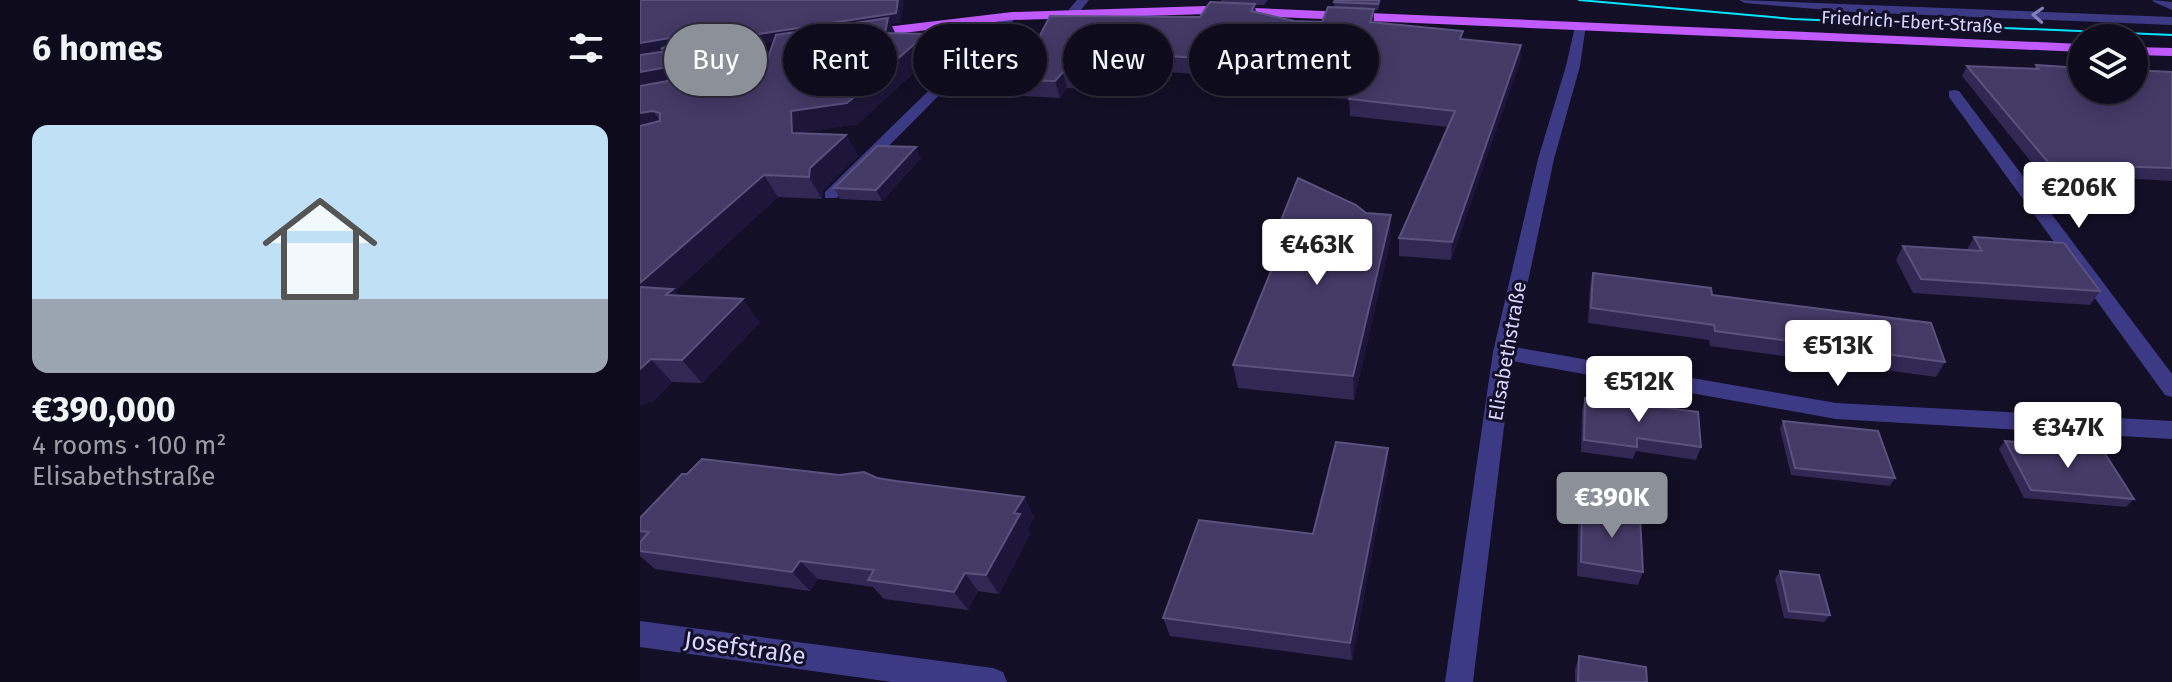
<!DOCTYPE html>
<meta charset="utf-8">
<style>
body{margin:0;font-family:"Fira Sans",sans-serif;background:#171425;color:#f1f3f6;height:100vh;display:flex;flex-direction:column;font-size:30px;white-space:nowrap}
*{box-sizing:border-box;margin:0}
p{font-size:26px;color:#9b9ba3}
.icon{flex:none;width:44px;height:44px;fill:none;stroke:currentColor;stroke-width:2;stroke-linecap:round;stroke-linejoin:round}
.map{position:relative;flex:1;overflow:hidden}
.side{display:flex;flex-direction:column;background:#0e0b1c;width:640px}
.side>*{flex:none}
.top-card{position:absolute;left:24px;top:24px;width:760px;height:72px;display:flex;gap:16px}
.tools{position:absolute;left:1428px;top:24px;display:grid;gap:16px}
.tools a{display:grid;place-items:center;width:80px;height:80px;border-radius:50%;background:#0e0b1c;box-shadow:0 4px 20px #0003,0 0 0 2px #2e2b3b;font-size:40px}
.price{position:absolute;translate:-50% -68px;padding:0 18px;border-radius:8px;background:#fff;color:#222;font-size:26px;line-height:52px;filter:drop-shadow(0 2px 4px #0008)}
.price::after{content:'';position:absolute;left:50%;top:48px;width:24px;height:18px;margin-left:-12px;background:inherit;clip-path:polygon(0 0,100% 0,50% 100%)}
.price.active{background:#8c9099;color:#fff}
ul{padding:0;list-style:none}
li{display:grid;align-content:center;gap:16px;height:424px;padding:0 32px}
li+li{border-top:2px solid #2e2b3b}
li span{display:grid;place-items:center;height:248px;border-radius:16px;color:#555}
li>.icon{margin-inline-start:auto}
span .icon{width:144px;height:144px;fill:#fffc;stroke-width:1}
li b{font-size:34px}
h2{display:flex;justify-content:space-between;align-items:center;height:96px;padding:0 32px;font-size:34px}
.tag{padding:0 28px;border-radius:36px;background:#0e0b1c;box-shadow:0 4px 20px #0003,0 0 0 2px #2e2b3b;font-size:28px;line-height:72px}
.tag.active{background:#8c9099;color:#fff}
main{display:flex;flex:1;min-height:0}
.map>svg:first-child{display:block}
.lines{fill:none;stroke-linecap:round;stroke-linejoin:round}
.minor{fill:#3d3a85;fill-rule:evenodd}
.major{fill:#c25bff;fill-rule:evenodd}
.tram{stroke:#00e5ff;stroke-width:2}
.wall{fill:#312854;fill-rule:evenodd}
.shaded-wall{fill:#1d163a}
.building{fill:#433a66;stroke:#5a527e;stroke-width:2}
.oneway{stroke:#837fbc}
.labels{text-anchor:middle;stroke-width:6;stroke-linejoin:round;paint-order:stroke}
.far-street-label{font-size:18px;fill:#d9d4ff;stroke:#130f26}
.street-label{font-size:20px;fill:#d9d4ff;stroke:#130f26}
.near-street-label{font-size:24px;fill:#d9d4ff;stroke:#130f26}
</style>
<main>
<section class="side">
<h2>6 homes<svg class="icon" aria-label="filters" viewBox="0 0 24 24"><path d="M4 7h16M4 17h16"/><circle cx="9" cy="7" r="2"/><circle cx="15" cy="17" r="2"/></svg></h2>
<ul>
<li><span style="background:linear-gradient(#bfe0f5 70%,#9aa5b1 0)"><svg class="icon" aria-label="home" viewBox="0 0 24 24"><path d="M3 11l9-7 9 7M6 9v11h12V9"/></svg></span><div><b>€390,000</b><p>4 rooms · 100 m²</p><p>Elisabethstraße</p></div></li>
</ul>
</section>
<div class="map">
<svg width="1532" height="682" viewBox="0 0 1532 682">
<rect width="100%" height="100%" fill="#130f26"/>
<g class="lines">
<path class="minor" d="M437 0H449L436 16H428L426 13Z
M1099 0 1532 17V25L1212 12 1105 3Z
M1512 0 1532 2V10L1514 2Z
M368 13 378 16 197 198H185V192Z
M936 22 946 25 940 66 914 159 874 347 1196 403 1532 421V439L1196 419 872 361 833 682H805L853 352 898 159 926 66Z
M1314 90 1319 91 1532 374V397L1525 395 1309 97V91Z
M0 621 353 668 363 672 367 682H252L0 647Z"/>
<path class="major" d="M567 6 1442 44V52L567 14 372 20 229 37 223 33 229 29 372 12Z
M1494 47 1532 48V56L1494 55Z"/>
<path class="tram" d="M939 0 1153 19 1532 35"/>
</g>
<path class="wall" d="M0 0H263L260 22 251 24 255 33 286 34 294 54 218 124 163 132V133L206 135 218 156 183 190 182 199 138 197 35 291 38 296 120 322 62 383 32 382 12 402 0 55 22 52 21 50 0 54ZM133 42 126 63 127 57 120 44Z
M581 0H628L624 5H615L616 12 654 21 682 22 694 8V2L741 0 738 10H734V22L823 39 881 45 880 61 811 260 759 256V238L808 127 710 116 709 99 607 94 605 77 479 69 477 72 462 71 446 89 427 88 420 98 383 96 377 80 560 17 581 3Z
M1396 65 1532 72V181L1480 178 1491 191 1483 203 1421 199 1322 76 1327 66 1394 69Z
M281 158 242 201 200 199 194 188Z
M726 213 751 215V238L714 400 598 388 593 365 643 242 640 223Z
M1334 237 1460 291 1450 305 1273 293 1256 260 1263 246 1327 250Z
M953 273 1305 362 1296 377 1070 346 1069 340 948 323 950 288Z
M945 398 1061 447 1056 460 996 451 993 459 941 452 942 411Z
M1143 421 1255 478 1250 486 1151 475 1140 429Z
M1365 441 1494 499 1486 507 1384 498 1359 449Z
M748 448V468L712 660 530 636 523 618 673 534Z
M199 475 237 478 384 497 394 517 388 528 390 534 359 594 338 591 328 610 244 599 233 587 178 579 170 591 15 569 0 556V542L2 540 0 539V518Z
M942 509 1003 572 998 585 937 576 938 523Z
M1140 571 1190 615 1184 622 1144 618 1135 579Z
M939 657 1007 682H935V669Z"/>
<path class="shaded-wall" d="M258 0H263L264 2 260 22 251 24 257 37 245 33 247 24 120 44 127 57 124 71 0 95V72L27 59 21 50 0 54V43Z
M286 34 294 54 218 124 163 132 164 154 152 133 151 111Z
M881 45 880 61 811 260 812 242Z
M475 53 479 69 477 72 473 56Z
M457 55 462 71 446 89 442 73Z
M423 72 427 88 420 98 415 81Z
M13 111 28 132 0 136V113Z
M206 135 218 156 183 190 182 199 169 177 170 168Z
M276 147 281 158 242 201 236 190Z
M124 175 138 197 35 291 51 312 0 292V283Z
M751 215V238L714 400 713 376Z
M103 299 120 322 62 383 42 360Z
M11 359 32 382 12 402 0 406V369Z
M748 448V468L712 660 710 643Z
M384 497 394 517 388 528 390 534 359 594 346 575 374 513Z
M160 561 178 579 170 591 152 572Z
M325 573 338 591 328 610 314 592Z"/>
<path class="building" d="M0 0H258L256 13 21 49 48 35 0 43Z
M695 0H739L738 4 694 2Z
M570 2 615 4 611 11 654 21 682 22 688 7 734 9 730 22 823 31 820 39 881 45 812 242 759 238 815 111 709 99 718 84 605 78 612 61 475 53 473 56 457 55 442 73 423 72 415 81 377 80 410 16 560 17Z
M248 18 245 33 286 34 207 103 151 111 152 133 206 135 170 168 169 177 124 175 0 283V126L20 121V113L13 111 0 113V86L126 63 136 35Z
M116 38 112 52 0 72V55Z
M1396 65 1442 68V90H1494V70L1532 72V168L1469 166 1491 191 1429 187 1327 66 1399 69Z
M237 146 276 147 236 190 194 188Z
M658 178 716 205 726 213 751 215 713 376 593 365 650 224 640 223Z
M1334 237 1424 243 1460 291 1281 279 1263 246 1342 251Z
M953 273 1071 288 1072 295 1291 323 1305 362 1075 331 1074 325 951 308Z
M0 287 33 289 26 295 103 299 42 360 11 359 0 369Z
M945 398 1058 412 1061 447 997 438V447L944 440Z
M1143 421 1238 431 1255 478 1155 468Z
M1365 441 1462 449 1494 499 1391 490Z
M696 442 748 448 710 643 523 618 559 520 673 534Z
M62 459 199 475 224 472 237 478 256 481 384 497 374 513 380 514 346 575 325 573 314 592 228 580 234 570 160 561 152 572 0 551V542L9 532 0 531V518L42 474H47Z
M942 509 1000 517 1003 572 941 562Z
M1140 571 1179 575 1190 615 1149 611Z
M939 656 1006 667 1007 682H938Z"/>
<defs><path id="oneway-chevron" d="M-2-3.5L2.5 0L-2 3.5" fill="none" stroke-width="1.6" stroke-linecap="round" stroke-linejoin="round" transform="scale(2)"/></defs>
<use class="oneway" href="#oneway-chevron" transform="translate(1398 15) rotate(-177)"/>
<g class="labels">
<g class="far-street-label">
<text transform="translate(1272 22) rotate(3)" y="6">Friedrich-Ebert-Straße</text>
</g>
<g class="street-label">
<text transform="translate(867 351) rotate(-80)" y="7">Elisabethstraße</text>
</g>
<g class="near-street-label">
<text transform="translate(105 648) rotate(8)" y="8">Josefstraße</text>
</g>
</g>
</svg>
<div class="tools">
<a><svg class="icon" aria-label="layers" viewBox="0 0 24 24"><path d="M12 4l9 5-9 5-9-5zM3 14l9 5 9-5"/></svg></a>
</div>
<b class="price" style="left:1439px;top:230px">€206K</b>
<b class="price" style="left:677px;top:287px">€463K</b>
<b class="price" style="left:1198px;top:388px">€513K</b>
<b class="price" style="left:999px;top:424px">€512K</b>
<b class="price" style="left:1428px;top:470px">€347K</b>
<b class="price active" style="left:972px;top:540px">€390K</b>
<div class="top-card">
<a class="tag active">Buy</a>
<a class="tag">Rent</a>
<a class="tag">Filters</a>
<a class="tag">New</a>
<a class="tag">Apartment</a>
</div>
</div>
</main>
